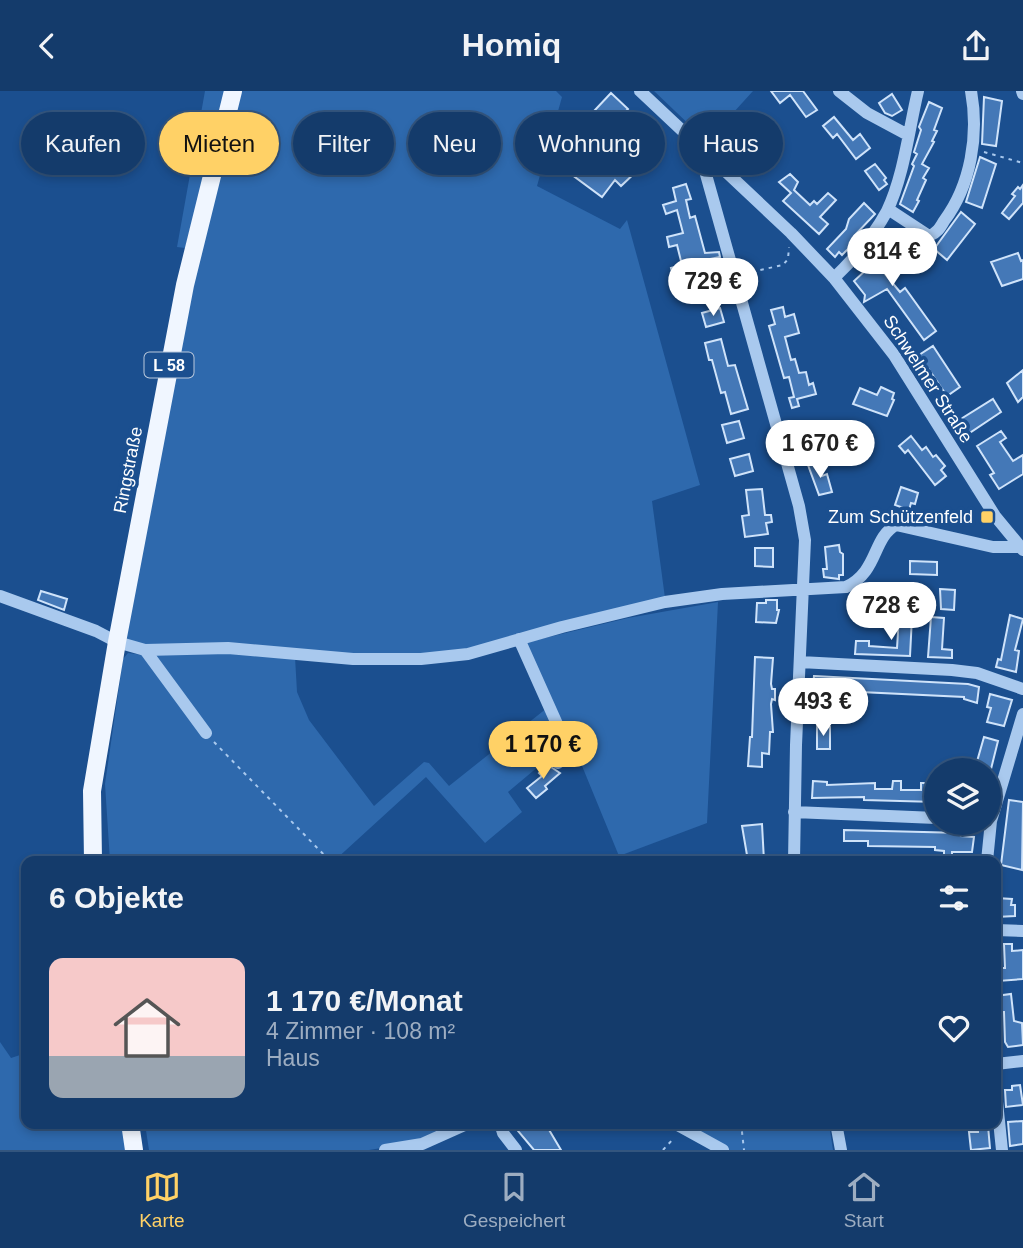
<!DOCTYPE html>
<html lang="de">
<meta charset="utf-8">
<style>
body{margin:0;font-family:Arial,sans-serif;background:#214673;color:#f1f3f6;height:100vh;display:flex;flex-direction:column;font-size:26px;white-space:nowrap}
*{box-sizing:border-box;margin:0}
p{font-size:23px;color:#9dadc1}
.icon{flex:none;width:38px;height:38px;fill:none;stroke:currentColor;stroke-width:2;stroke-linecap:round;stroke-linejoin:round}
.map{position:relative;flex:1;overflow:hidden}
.details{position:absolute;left:21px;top:765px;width:980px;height:273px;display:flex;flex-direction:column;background:#143b6b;border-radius:14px;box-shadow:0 4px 10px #0003,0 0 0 2px #33557e}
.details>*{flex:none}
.guide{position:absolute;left:21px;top:21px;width:982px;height:63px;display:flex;gap:14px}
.fabs{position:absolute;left:924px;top:667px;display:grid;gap:14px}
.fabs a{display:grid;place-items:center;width:77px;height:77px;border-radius:50%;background:#143b6b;box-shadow:0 4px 10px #0003,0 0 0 2px #33557e;font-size:35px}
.price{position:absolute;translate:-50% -60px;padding:0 16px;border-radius:24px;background:#fff;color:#222;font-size:23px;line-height:46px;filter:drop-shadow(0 2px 4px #0008)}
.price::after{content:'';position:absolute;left:50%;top:42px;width:21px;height:16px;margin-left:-10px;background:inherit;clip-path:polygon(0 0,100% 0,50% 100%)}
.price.current{background:#ffd166;color:#111}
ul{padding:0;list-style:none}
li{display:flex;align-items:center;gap:21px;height:175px;padding:0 28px}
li+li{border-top:2px solid #33557e}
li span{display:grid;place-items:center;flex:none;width:196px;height:140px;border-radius:14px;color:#555}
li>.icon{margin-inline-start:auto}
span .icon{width:84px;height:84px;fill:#fffc;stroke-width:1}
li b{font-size:30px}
h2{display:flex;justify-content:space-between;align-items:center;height:84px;padding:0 28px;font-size:30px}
.tag{padding:0 24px;border-radius:32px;background:#143b6b;box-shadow:0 4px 10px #0003,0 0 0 2px #33557e;font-size:24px;line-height:63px}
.tag.current{background:#ffd166;color:#111}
header{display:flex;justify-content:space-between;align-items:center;height:91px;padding:0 28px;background:#143b6b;font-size:32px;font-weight:700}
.tab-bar{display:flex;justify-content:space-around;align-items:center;height:98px;border-top:2px solid #33557e;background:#143b6b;font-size:19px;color:#9dadc1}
.tab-bar a{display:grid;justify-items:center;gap:4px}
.tab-bar .current{color:#ffd166}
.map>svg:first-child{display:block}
.green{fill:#2e69ad}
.building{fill:#4478b7;stroke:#cfe3fa;stroke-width:2}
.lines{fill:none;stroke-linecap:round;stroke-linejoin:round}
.path{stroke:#a9c9ee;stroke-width:2;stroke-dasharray:3.5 5;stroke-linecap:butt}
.minor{stroke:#a9c9ee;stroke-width:12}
.major{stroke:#f0f6ff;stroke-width:18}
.poi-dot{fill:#ffd166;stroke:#1b4f8f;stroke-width:2.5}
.labels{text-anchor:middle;stroke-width:7;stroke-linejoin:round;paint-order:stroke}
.shield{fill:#1b4f8f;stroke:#bbcadd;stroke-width:2}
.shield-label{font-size:16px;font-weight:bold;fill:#fff}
.street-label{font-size:18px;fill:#fff;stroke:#1b4f8f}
.poi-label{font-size:18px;fill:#fff;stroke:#1b4f8f;text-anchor:end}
</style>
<header><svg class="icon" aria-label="back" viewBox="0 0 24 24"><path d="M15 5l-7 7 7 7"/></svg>Homiq<svg class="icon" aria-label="share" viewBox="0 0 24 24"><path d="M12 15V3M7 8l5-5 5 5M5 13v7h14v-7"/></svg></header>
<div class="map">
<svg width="1023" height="1059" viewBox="0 0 1023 1059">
<rect width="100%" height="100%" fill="#1b4f8f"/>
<path class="green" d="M205 0H226L185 157 177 156Z
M238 0H556L562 6 537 95 620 138 627 129 700 394 652 410 665 507 481 557 419 565 144 555 124 547 195 169Z
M654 0H753L713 44 697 41Z
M718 511 707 732 619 765 580 670 564 654 508 701 522 721 485 752 426 686 334 770H110L105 693 123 568 128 562 143 564 150 562 211 560 295 566 297 601 309 629 374 715 424 671 429 672 449 695 547 617 519 556 528 551 628 527Z
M0 951 11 967 26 962V1032L124 1033 128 1059H0Z
M145 1033H462L419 1051 369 1059H149Z
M676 1033H829L833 1059H718Z"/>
<path class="building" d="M771 0H803L817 19 806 26 790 4 780 12Z
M611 2 628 18 612 35 595 19Z
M892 3 902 19 892 25 885 22 879 12Z
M984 6 1002 10 996 55 982 53Z
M929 11 942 17 934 39 937 40 932 50 934 51 922 73 929 77 923 87 926 89 917 109 919 110 913 121 900 113 914 75 912 73 917 63 914 61 921 39 919 36Z
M834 26 853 49 860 43 870 57 856 68 837 43 833 47 823 35Z
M587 34 636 68 641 62 635 56 644 48 657 61 621 95 615 89 602 106 556 72Z
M980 66 996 73 982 117 966 111Z
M875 73 886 87 884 89 887 93 879 99 865 80Z
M790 83 798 91 794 99 810 114 814 110 817 113 828 102 836 109 820 126 828 133 819 143 783 110 791 102 779 91Z
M686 93 691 108 686 109 690 127 695 125 705 162 719 161 720 166 700 170 705 187 711 186 716 201 696 207 688 181 673 185 671 177 682 174 677 154 669 156 667 146 683 142 677 119 666 123 663 114 676 110 673 97Z
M1023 94V112L1009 128 1002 122 1015 105 1012 103 1018 96 1020 98Z
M864 112 875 123 854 145 857 149 842 164 839 161 835 166 827 158 846 138 849 128Z
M961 121 975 133 947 169 934 158Z
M886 143 900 155 880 177 900 201 905 197 936 240 924 249 887 198 864 211 865 204 854 190 880 166 872 159Z
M1018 162 1021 170 1023 169V188L1002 195 991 171Z
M783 216 785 226 794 223 799 242 785 246 791 269 795 268 799 282 806 281 809 294 813 292 816 303 797 308 799 315 792 317 789 307 794 306 789 286 784 287 769 235 775 233 771 219Z
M720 217 724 231 706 236 702 222Z
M721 248 728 275 735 274 748 318 731 323 725 301 721 302 712 269H709L705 252Z
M933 255 960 296 947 305 919 264Z
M1023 279V306L1018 311 1007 292Z
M881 296 894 302 892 308 894 309 887 325 853 313 860 297 877 304Z
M993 308 1001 321 965 345 956 331Z
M739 330 744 347 727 352 722 334Z
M815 332 818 339 812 341 818 365 810 367 803 344 800 345 797 336Z
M1001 340 1006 347 1000 351 1013 370 1023 364V383L999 398 990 384 994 382 977 355Z
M911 345 922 359 926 356 933 366 936 364 945 375 941 379 946 385 935 394 908 359 905 362 899 355Z
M749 363 753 380 735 385 730 368Z
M818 372 822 385 827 383 832 401 819 404 808 374Z
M901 396 918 402 915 413 911 412 909 419 895 414Z
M762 398 765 424H771L772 431 766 432 768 443 745 446 742 425 749 424 746 399Z
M839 454 840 461 843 463V484H839V488L824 486 823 478H827L825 456Z
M755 457H773V476L755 475Z
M910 470 937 471V484L910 483Z
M940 498 955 499 954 519 941 518Z
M41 500 67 508 64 519 38 509Z
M766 509H777V519H779L776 532 756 531 757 512H766Z
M1010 524 1023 528 1015 559 1019 560 1016 581 996 576 998 568 1001 569Z
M899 525 912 526 910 565 855 563 856 550H869V555L897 557Z
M931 526 944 527 942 558 952 559V567L928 566Z
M755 566 773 567 771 593 772 598H775V609L772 608 771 613 773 641H770L769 663 762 662V676L748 675 750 646H752Z
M814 585 968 593 979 596 977 612 964 608V606L819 599V596H813Z
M990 603 1012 609 1004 635 987 631 991 617 987 616Z
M817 635 830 636V658H817Z
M984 646 998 650 991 678 976 674Z
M548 674 560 682 545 695 547 698 536 707 527 697 542 685 539 682Z
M813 690 827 691V694L875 692V698H892L893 690H901V699H921V692H936V711L864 709V706L812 707Z
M1009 709 1023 711 1022 779 1001 774Z
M762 733 764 770H748L742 735Z
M844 739 962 742 961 745 974 746 972 761H952V764H944V760L935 759V756L868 755V750H844Z
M996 807 1012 808 1011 814H1015V825L996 826Z
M1004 853H1012V860L1023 859V888L998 890 997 877H1005Z
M1011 903 1014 930 1022 932 1023 954 1008 956 1005 951 1004 921H1001V918H996V905Z
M1020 994 1023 1014 1006 1016 1005 999H1012V995Z
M1023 1030V1053L1010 1055 1008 1031Z
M528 1032H545L561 1059H534L518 1040Z
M988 1035 990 1057 971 1059 969 1041H978V1036Z"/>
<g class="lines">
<path class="path" d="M984 61 1023 72
M746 188 760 179 783 174 788 168 789 156
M214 651 330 770
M741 1032 744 1059
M663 1059 674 1047"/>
<path class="minor" d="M640 0 791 142 834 187 894 264 995 425 1023 459
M839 0 867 22 908 44
M1022 0 1023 3
M698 55 799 415 805 449 796 654 794 770
M888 118 929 145C937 142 940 137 944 130 971 94 979 44 971 0
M834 187C855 167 873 146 887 120 904 85 909 37 918 0
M0 505 96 540 117 551 145 559 228 557 353 568H421L468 563 562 536 665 511 722 503 846 496C879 480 872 447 896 434L993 456H1018
M519 548 570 662 558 672 552 666
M145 559 206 642
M800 571 952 579 977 582 1023 598
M794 721 936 727
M987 770 991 730 1023 623
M996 839 1023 840
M996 973 1023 970
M996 1001 1002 1059
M500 1032 503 1042 516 1059
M674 1032 723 1059
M836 1032 841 1059
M385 1059 422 1053 469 1032"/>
<path class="major" d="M93 770 92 700 117 551 185 194 233 0
M130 1032 134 1059"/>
</g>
<rect class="poi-dot" x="980" y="419" width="14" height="14" rx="3.5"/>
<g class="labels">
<rect class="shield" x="144.5" y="261.5" width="49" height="25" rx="5"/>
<g class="shield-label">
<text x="169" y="280">L 58</text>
</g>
<g class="street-label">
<text transform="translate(928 288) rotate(57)" y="6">Schwelmer Straße</text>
<text transform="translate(128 379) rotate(-79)" y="6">Ringstraße</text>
</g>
<g class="poi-label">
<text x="973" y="432">Zum Schützenfeld</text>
</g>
</g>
</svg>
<div class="fabs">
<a><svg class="icon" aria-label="layers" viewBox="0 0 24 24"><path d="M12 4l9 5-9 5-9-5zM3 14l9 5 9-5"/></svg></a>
</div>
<b class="price" style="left:892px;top:197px">814 €</b>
<b class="price" style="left:713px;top:227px">729 €</b>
<b class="price" style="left:820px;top:389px">1 670 €</b>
<b class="price" style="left:891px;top:551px">728 €</b>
<b class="price" style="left:823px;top:647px">493 €</b>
<b class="price current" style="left:543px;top:690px">1 170 €</b>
<div class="guide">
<a class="tag">Kaufen</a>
<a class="tag current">Mieten</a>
<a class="tag">Filter</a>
<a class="tag">Neu</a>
<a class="tag">Wohnung</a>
<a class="tag">Haus</a>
</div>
<section class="details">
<h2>6 Objekte<svg class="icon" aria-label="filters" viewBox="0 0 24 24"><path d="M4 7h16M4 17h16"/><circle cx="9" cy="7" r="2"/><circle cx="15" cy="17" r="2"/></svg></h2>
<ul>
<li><span style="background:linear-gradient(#f6c9c9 70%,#9aa5b1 0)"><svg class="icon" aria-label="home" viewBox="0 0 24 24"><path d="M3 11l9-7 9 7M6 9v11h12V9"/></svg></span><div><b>1 170 €/Monat</b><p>4 Zimmer · 108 m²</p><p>Haus</p></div><svg class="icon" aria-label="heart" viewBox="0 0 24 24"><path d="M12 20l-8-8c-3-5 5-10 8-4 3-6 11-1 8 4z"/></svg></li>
</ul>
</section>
</div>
<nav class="tab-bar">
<a class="current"><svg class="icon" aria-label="map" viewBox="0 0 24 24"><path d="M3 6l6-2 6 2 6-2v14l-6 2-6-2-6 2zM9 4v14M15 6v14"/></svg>Karte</a>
<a><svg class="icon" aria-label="saved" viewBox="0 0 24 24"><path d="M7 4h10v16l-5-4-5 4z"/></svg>Gespeichert</a>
<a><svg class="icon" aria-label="home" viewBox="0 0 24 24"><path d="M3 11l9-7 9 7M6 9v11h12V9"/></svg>Start</a>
</nav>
